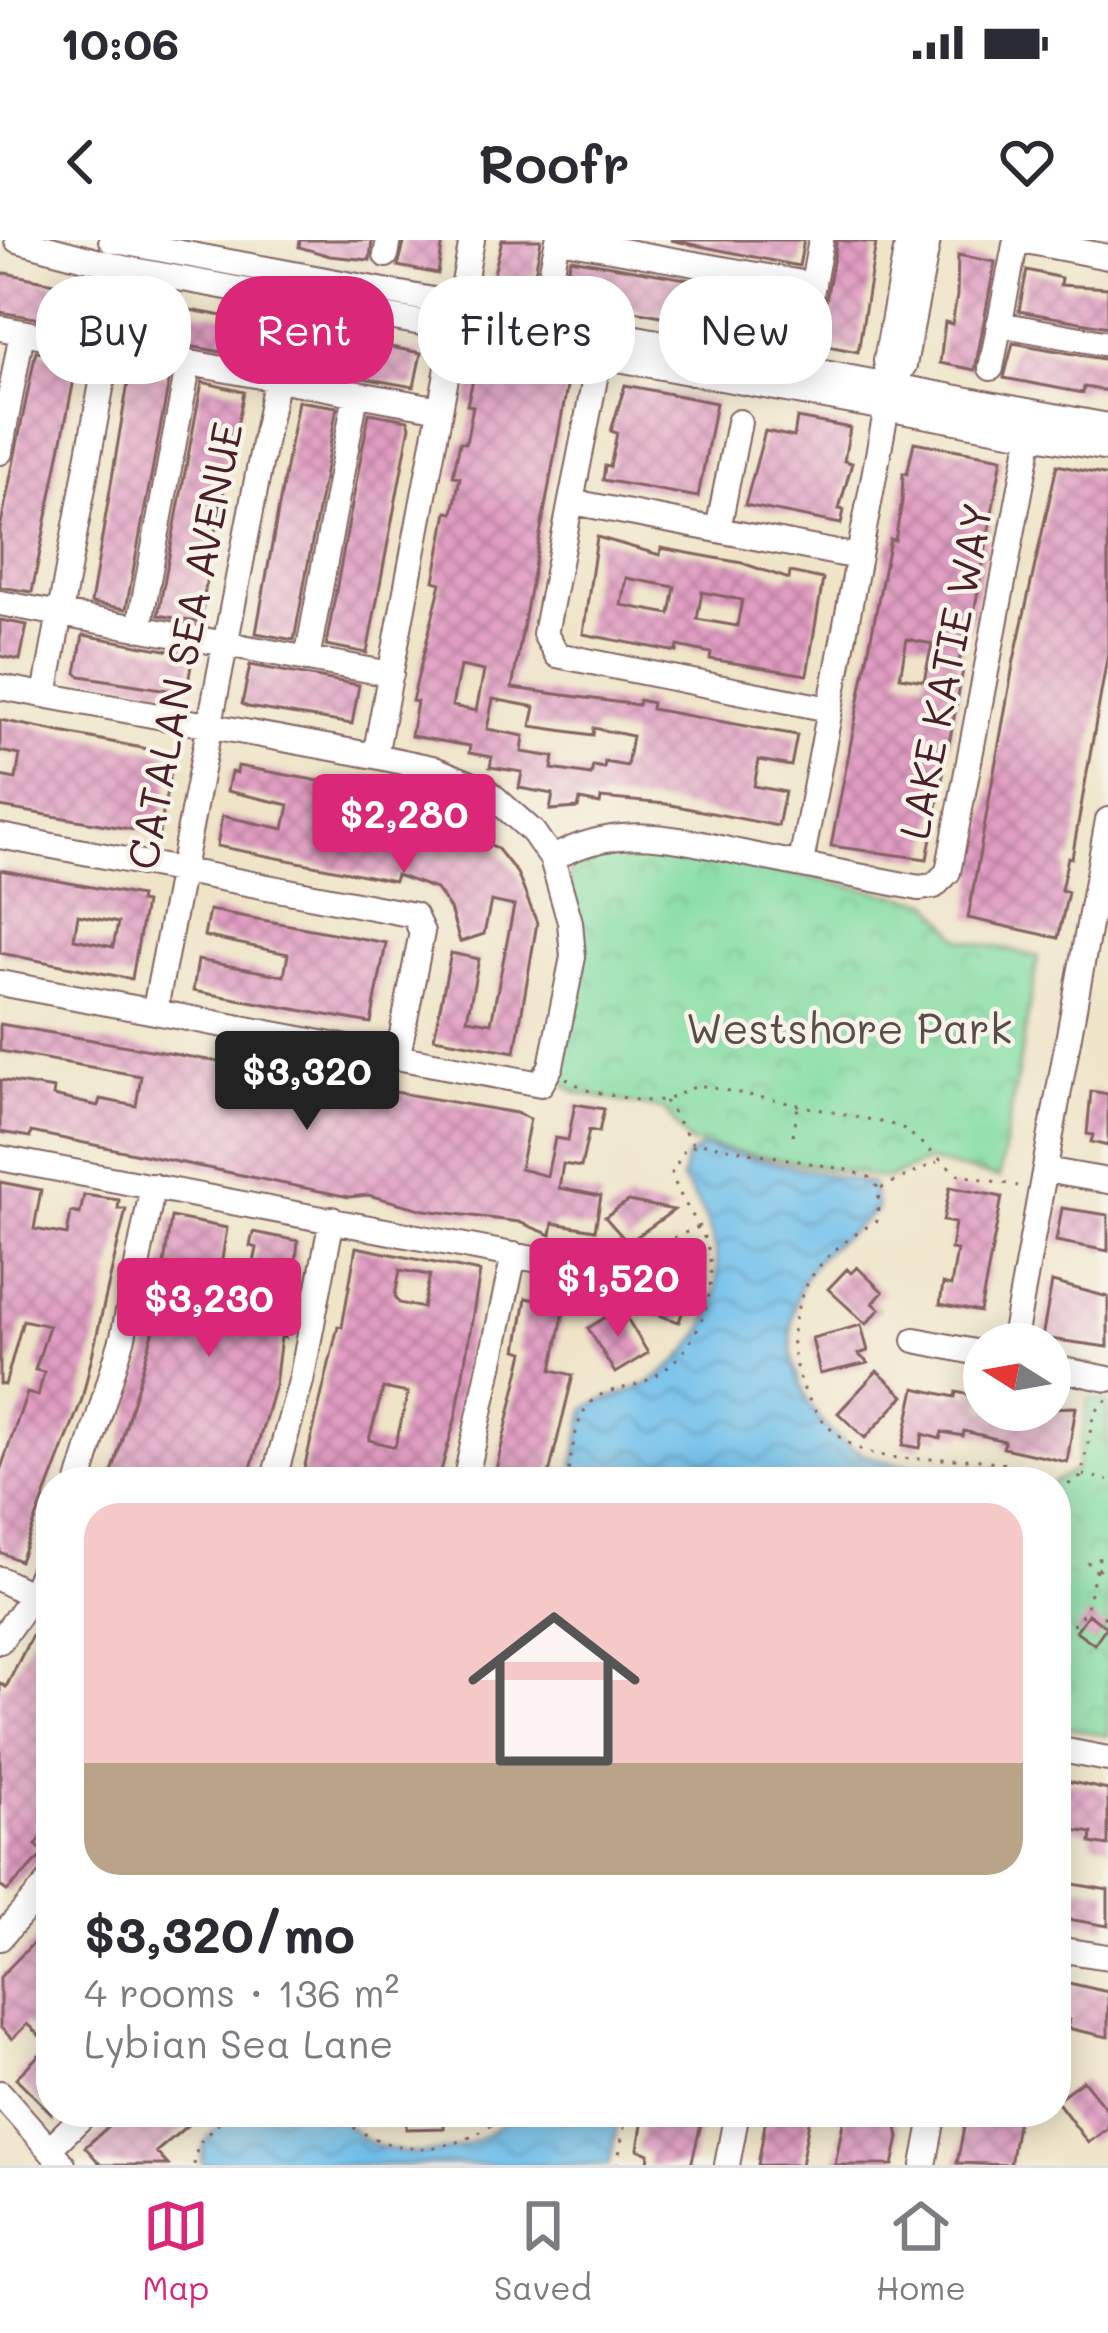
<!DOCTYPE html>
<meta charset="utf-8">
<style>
body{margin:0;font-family:Mali,sans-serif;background:#f2f2f3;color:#2b2b33;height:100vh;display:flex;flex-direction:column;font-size:45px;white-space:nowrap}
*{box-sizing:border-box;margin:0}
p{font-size:39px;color:#7c7c81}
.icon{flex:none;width:66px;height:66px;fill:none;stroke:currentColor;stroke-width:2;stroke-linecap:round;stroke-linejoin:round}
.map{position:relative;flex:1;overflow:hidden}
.sheet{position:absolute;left:36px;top:1227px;width:1035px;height:660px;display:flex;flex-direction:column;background:#fff;border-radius:48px;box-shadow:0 6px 30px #0003}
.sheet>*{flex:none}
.hud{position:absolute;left:36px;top:36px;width:1038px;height:108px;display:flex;gap:24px}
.needle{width:78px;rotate:281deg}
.buttons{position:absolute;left:963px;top:1083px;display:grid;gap:24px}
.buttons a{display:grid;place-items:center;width:108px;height:108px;border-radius:50%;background:#fff;box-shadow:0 6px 30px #0003;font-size:60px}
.price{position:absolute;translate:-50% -102px;padding:0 27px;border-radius:12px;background:#db2777;color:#fff;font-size:39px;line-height:78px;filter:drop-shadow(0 3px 6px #0008)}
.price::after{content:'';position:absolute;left:50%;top:72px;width:36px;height:27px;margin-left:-18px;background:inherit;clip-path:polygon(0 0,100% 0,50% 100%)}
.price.current{background:#222;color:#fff}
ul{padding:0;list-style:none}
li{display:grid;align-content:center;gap:24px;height:636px;padding:0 48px}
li+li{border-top:3px solid #e1e1e2}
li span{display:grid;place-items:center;height:372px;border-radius:36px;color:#555}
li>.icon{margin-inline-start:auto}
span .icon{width:216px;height:216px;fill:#fffc;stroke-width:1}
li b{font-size:51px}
.pill{padding:0 42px;border-radius:48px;background:#fff;box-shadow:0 6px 30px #0003;font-size:42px;line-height:108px}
.pill.current{background:#db2777;color:#fff}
.status{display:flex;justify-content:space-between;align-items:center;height:84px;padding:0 60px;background:#fff;direction:ltr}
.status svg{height:33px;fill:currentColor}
header{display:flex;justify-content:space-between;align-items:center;height:156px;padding:0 48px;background:#fff;font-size:54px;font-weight:600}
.tabs{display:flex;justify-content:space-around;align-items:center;height:168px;border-top:3px solid #e1e1e2;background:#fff;font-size:33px;color:#7c7c81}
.tabs a{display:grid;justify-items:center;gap:6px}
.tabs .current{color:#db2777}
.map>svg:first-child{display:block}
.park{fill:url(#park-crowns);stroke:#667e68;stroke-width:3}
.water{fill:url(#water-waves);stroke:#5c708b;stroke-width:3}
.building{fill:url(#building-cross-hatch);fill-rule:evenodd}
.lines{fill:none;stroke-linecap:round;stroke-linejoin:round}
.minor-casing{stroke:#846462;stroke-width:28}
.path{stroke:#846462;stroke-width:3;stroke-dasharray:3 9;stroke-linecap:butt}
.minor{stroke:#fff;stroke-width:24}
.labels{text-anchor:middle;stroke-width:9;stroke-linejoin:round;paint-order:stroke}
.street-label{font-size:42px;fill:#4a1f2b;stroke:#f7f3e8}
.park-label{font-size:42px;fill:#584e49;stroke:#f7f3e8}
</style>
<div class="status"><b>10:06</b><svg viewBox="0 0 49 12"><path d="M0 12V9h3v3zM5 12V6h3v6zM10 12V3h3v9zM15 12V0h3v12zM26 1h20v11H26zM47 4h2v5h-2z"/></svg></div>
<header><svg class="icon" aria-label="back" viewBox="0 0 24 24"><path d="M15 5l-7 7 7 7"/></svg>Roofr<svg class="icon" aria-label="heart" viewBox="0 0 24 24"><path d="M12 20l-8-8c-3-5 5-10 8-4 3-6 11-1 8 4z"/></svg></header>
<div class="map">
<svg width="1108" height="1925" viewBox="0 0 1108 1925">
<defs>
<pattern id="park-crowns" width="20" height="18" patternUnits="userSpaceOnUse" patternTransform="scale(3)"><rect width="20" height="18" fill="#83dda4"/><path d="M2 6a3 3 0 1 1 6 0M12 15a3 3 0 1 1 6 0" fill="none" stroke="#73bd8d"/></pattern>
<pattern id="water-waves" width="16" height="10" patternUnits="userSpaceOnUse" patternTransform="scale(3)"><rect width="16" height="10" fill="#6fc0eb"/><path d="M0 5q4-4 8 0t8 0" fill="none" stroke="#5d9bbf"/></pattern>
<pattern id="building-cross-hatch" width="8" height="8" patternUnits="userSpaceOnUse" patternTransform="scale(3)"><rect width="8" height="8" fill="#e19dc3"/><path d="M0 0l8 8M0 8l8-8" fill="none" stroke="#b87f9f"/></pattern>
</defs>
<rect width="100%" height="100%" fill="#f7f3e8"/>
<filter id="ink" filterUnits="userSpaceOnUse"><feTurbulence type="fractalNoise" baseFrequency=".00833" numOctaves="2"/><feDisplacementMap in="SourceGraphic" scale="24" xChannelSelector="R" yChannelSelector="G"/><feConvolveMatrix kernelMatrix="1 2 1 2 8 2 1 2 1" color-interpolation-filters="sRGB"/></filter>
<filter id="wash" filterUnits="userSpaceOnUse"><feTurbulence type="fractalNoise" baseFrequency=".004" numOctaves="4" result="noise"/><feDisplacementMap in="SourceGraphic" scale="48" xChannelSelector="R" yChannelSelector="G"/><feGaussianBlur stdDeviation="2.7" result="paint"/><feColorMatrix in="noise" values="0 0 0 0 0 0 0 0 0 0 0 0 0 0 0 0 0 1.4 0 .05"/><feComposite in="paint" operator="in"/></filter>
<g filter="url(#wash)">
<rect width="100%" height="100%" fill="#efe4c8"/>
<path class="park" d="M659 607 930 662 960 699 1038 717 999 938 928 921 886 939 689 903 665 870 577 853 557 838 570 629C588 603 630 608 659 607Z
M1089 1158 1108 1161V1496L1056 1485 1053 1242 1076 1230Z"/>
<path class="water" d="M703 907 872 944 877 969C854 993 820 1008 804 1039 771 1107 804 1199 880 1220 928 1234 981 1216 1025 1242H570L586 1168C608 1154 633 1154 654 1140 730 1091 735 1008 682 940L686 918Z
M232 1872C260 1872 301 1864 328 1872 340 1876 353 1893 365 1900 414 1925 478 1913 513 1872H620L609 1925H203C197 1901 217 1888 232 1872Z"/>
<g id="blocks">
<path class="building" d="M300 0H372L370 20 330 16 299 7Z
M405 0H443L438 34 398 26Z
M502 0H541L532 49 492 42Z
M670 0H804L799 26Z
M837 0 876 3 858 112 818 104Z
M958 15 995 22 975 130 940 123 945 82 952 84 957 56Z
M571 19 794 58 787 100 561 57Z
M1027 30 1061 38 1060 45 1108 48V87L1019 71Z
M5 33 89 50 82 86 0 72V35Z
M146 62 256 82 249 117 140 97Z
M312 92 421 113 414 147 306 128Z
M1013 103 1108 120V151L1084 147 1083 153 1004 138Z
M36 111 78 119 32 352 0 347V289Z
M478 119 569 136 512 448 638 465 639 460 652 463 651 469 797 495 791 526 759 520 754 546 785 552 778 586 666 564 601 558 600 564 580 560 578 568 550 570 553 554 519 548 522 532 490 527 492 517 469 513 470 506 411 496 417 462 412 461 441 343 434 341 447 272 453 273 460 237 453 236 460 202 466 203 473 166 467 165ZM460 426 484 431 476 471 452 466ZM493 459 535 467 531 486 593 495 594 488 632 496 627 526 605 522 604 528 593 526 591 535 552 529 554 517 522 512 524 496 487 489Z
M130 131 170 136 126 369 91 363Z
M202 142 244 152 208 326 201 383 158 375Z
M625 145 716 163 698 257 603 240 605 226 610 227 617 193 611 191Z
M298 161 337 167 294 400 256 393Z
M369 173 408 180 410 186 367 413 326 405Z
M797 178 850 188 844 221 852 223 839 269 844 270 841 284 745 265 765 191 794 197Z
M914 202 1002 218 973 378 964 395 958 429 963 430 927 619 831 606 890 299 895 300 902 262 903 233 907 234ZM907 399 932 404 924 441 900 437Z
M1057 225 1108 236V413L1072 618 1068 617 1061 650 1068 652 1058 698 968 678 1014 420Z
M597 297 660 315 661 308 742 323 789 339 790 332 823 339 807 435 710 419 711 413 678 406 677 412 583 394ZM626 338 675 347 670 374 621 365ZM702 352 742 360 737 386 697 379Z
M0 380 27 385 20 420 0 416Z
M83 395 193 415 186 453 81 436 76 433Z
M250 425 359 445 352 484 248 467 242 464Z
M0 480 167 513 173 518 159 594 0 567V536L16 539 20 515 0 511Z
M238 526 432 562 456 573 480 591 475 597 497 608 517 633 537 683 515 812 434 798 451 713 479 719 467 779 491 783 514 666 491 661 484 694 460 702 450 669 436 649 396 635 394 641 217 606 222 576 284 589 289 565 227 551 231 532 237 533Z
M0 630 140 656 139 662 145 663 132 739 0 713ZM78 675 118 683 113 707 74 699Z
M209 670 386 703 371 783 193 751 198 720 284 736 288 714 204 696Z
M0 784 516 873 530 879 520 929 547 936 555 898 568 900 575 864 604 869 599 892 589 890 581 927 563 924 559 948 601 956 595 990 553 983 551 995 519 982 425 970 368 955 349 957 31 892 30 897 0 892V840L54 849 53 856 98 866 100 859 136 866 141 836 0 811Z
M1091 851 1108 854V906L1091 902 1093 895 1087 894Z
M0 942 41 950 34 989 67 995 71 972 80 974 84 955 119 960 118 969H126L82 1159 20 1321 0 1312V1231L27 1153 38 1156 44 1132 35 1130 49 1086 23 1080 5 1145 0 1144Z
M950 947 1002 957 980 1072 940 1064 943 1044 951 1046 957 1010 951 1009 955 983 943 981Z
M628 961 674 970 628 1003 605 977Z
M1062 968 1108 975V1011L1056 1001Z
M171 977 227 988 221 1026 252 1032 257 1008 250 1006 253 992 298 1001 291 1072 285 1098 281 1097 275 1145 247 1242 110 1240 155 1086Z
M356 1007 480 1032 456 1176 438 1242H301L338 1086 342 1087ZM400 1030 430 1035 423 1068 399 1063 395 1056ZM383 1148 408 1153 395 1207 369 1200Z
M857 1027 883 1052 873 1063 880 1069 866 1084 828 1049 847 1029 851 1033Z
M642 1028 692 1045 679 1082 629 1065Z
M1052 1042 1108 1057V1107L1042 1098Z
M526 1058 565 1066 552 1130 573 1135 547 1242H493L524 1112 517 1110Z
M621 1068 648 1113 615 1133 588 1088Z
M861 1085 868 1111 858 1114 868 1123 820 1134 812 1098Z
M877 1131 904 1156 865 1198 838 1173Z
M973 1144 984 1147V1170L1076 1167 1067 1222 1003 1208 1005 1201 964 1191 963 1196 942 1192 940 1199 923 1194 920 1208 903 1205 915 1148 955 1157 956 1152 971 1155Z
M1088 1374 1106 1387 1094 1404 1076 1391Z
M33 1393 51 1403V1585L36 1605 45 1613 7 1651 0 1646V1443L6 1447Z
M1062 1540 1108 1550V1606L1091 1603 1092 1593 1056 1587Z
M1056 1641 1108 1650V1686L1056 1677Z
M51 1685V1873L16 1838 49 1805 27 1784 12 1799 0 1787V1737Z
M1060 1741 1108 1752V1797L1067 1788 1069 1780 1056 1777Z
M1083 1840 1108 1871V1888L1088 1903 1056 1860Z
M125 1872H203L156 1912 168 1925H101L85 1907Z
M406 1872H444V1888L406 1889Z
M644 1872H704L691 1925H648L649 1914 638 1909Z
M767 1872 810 1876 801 1925H758Z
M845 1872H894L899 1898 893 1925H835Z
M967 1872H1019L1010 1925 957 1923Z"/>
</g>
</g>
<g filter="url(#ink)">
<use href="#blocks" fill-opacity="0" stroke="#846462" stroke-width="3"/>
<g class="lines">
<g class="minor-casing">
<path id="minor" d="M17 0 123 28 1108 209
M111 0 1108 186
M560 0 813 45
M1021 0 1108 17
M386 15 389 0
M548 48 558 0
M999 84 1108 104
M0 88 440 169
M803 98 821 0
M600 113 545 394 557 415 829 469
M991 128 1016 0
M891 146 886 121 908 0
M0 212 22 92
M573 262 858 317
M718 290 739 182
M0 363 391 434
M139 388 189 122
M307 419 356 154
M0 447 375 516 432 528 486 550 533 592 552 619 570 682 573 717 551 826 541 844 0 743
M45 455 123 28
M375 516 472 0
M0 596 414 675 422 692 398 815
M552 619C621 579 683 601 757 616 811 627 865 637 919 648L934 646 948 632 1031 194
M801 623 891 146 904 125 928 0
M155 769 292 58
M0 918 586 1029
M1045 930 1108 941
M915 1100 984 1114
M1013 1104 1108 580
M1050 1127 1108 1139
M79 1242 123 1097 153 946
M273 1242 301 1141 332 979
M465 1242 514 1015
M0 1339 51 1365
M0 1401 32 1356 51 1310
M1056 1509 1108 1519
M0 1698 51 1640
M1056 1709 1108 1717
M0 1853 63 1925
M49 1909 87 1872
M727 1925 737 1872
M924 1925 934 1872"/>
</g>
<path class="path" d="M566 838 586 850 641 861 666 860 699 845 887 883 905 889 957 934 1018 946
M665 861 693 904
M793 895 798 867
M881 948 937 922
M618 1021 699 987
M1083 1235 1108 1240
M566 1242C572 1219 574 1178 591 1162 604 1148 627 1150 643 1142 690 1122 716 1068 710 1018 705 984 679 964 672 933L684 910 700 903 848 930 869 937 879 949 877 981C830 1008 799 1036 793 1093 791 1117 799 1142 811 1163 868 1262 971 1187 1043 1242
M1056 1263 1059 1250 1081 1237 1094 1173 1108 1159
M1087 1322 1108 1334
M1103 1378 1108 1373
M1056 1403 1085 1372 1101 1310
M335 1872C387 1922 457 1918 509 1872
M194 1925 198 1904 229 1872
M617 1925 627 1872"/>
<use href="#minor" class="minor"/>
</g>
</g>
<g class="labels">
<g class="street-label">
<text transform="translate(185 406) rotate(-79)" y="15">CATALAN SEA AVENUE</text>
<text transform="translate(946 431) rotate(-79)" y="15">LAKE KATIE WAY</text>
</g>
<g class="park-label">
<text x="849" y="804">Westshore Park</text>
</g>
</g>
</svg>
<div class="buttons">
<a><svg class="needle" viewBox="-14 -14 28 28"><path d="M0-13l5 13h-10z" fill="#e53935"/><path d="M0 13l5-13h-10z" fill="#7c7c81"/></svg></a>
</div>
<b class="price" style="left:404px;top:636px">$2,280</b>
<b class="price current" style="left:307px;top:893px">$3,320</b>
<b class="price" style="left:618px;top:1100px">$1,520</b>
<b class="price" style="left:209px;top:1120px">$3,230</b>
<div class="hud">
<a class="pill">Buy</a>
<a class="pill current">Rent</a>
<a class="pill">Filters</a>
<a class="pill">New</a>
</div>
<section class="sheet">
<ul>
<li><span style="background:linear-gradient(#f6c9c9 70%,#b9a48a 0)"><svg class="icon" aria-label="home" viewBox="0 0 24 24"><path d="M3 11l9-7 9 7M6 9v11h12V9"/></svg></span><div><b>$3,320/mo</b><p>4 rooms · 136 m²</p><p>Lybian Sea Lane</p></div></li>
</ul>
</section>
</div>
<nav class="tabs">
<a class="current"><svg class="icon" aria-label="map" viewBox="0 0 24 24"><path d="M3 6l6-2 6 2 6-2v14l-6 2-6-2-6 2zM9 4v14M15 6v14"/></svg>Map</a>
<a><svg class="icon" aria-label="saved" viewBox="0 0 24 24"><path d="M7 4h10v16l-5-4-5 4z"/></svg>Saved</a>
<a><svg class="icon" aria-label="home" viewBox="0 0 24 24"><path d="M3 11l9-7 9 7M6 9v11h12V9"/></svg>Home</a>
</nav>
